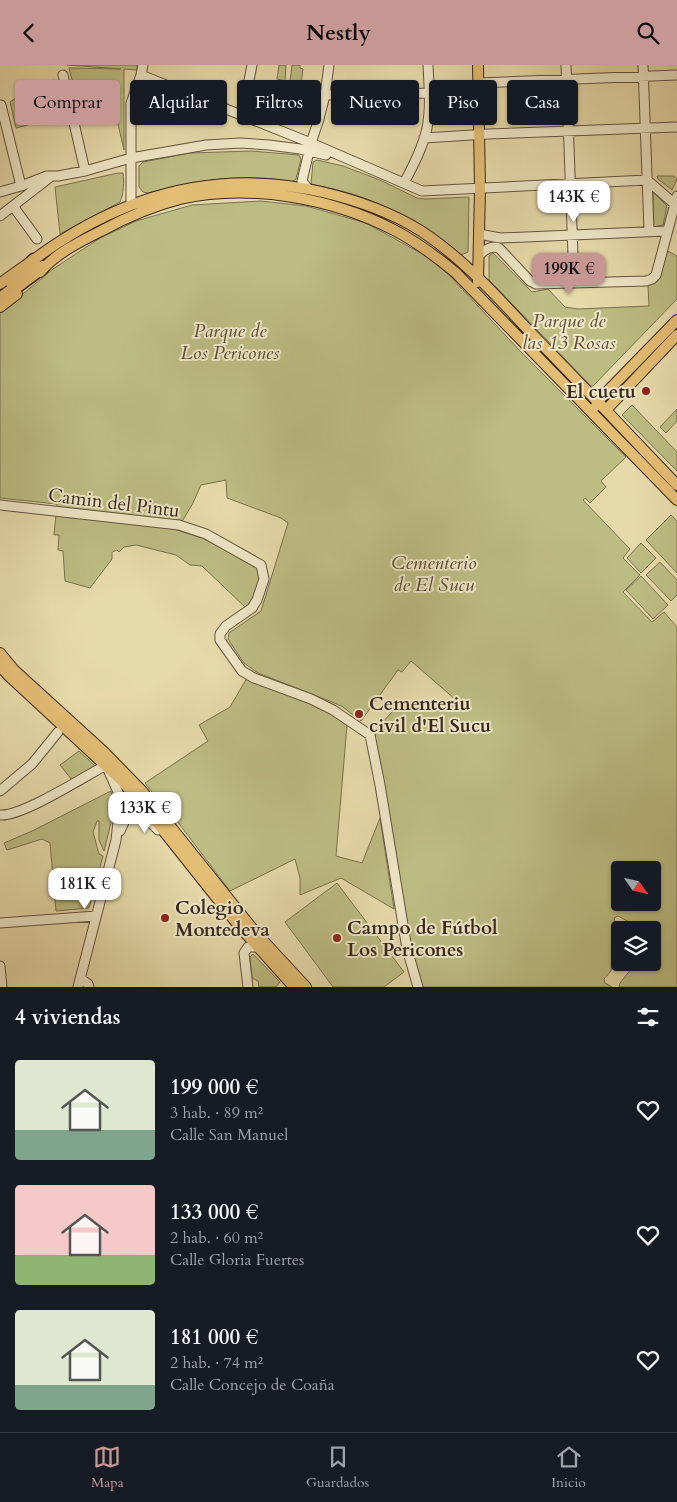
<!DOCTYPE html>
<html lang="es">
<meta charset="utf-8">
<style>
body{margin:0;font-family:Cardo,serif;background:#20242c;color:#f1f3f6;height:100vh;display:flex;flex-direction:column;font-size:19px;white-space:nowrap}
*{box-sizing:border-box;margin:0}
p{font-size:16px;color:#9ea1a6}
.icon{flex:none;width:28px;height:28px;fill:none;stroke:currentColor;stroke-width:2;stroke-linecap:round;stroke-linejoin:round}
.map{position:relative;height:922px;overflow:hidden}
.details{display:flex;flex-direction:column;background:#171b24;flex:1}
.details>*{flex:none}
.guide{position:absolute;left:15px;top:15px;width:648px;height:45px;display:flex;gap:10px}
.needle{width:32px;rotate:124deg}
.controls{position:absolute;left:611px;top:796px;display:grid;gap:10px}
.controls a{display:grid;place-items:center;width:50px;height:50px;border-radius:5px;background:#171b24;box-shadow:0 1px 4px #0004;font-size:25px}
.price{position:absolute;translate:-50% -42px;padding:0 11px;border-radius:10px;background:#fff;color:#222;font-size:16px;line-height:32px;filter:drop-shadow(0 1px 2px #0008)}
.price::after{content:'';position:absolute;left:50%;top:30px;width:15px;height:11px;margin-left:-8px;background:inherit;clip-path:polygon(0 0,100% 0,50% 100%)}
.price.current{background:#c59692;color:#111}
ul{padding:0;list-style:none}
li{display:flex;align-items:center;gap:15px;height:125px;padding:0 15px}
li span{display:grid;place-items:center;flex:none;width:140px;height:100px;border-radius:5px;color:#555}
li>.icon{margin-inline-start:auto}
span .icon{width:60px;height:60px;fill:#fffc;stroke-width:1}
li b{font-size:21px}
h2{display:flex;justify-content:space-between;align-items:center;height:60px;padding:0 15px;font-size:21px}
.pill{padding:0 18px;border-radius:5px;background:#171b24;box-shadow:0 1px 4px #0004;font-size:18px;line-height:45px}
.pill.current{background:#c59692;color:#111}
header{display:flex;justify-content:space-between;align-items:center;height:65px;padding:0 15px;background:#c59692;color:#111;font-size:22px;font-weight:800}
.dock{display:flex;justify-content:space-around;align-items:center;height:70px;border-top:1px solid #363941;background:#171b24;font-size:14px;color:#9ea1a6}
.dock a{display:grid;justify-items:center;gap:2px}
.dock .current{color:#c59692}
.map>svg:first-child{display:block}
.green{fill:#bdbd83;stroke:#7a7250;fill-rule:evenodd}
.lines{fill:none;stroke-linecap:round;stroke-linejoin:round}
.minor-casing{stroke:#645440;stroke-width:11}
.major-casing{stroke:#38271c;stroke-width:12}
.highway-casing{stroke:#38271c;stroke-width:15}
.minor{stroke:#efe7c8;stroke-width:9}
.major{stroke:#e4bd75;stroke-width:10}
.highway{stroke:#e4bd75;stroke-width:12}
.poi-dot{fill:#8f2418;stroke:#efe7c8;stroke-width:2}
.labels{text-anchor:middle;stroke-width:4;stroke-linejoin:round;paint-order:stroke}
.park-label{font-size:19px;font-style:italic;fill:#594c36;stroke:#efe7c8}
.poi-label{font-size:19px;font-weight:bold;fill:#38271c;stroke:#efe7c8;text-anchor:start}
.street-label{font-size:19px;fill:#38271c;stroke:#efe7c8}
</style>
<header><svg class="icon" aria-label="back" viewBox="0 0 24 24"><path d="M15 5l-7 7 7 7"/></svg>Nestly<svg class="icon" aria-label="search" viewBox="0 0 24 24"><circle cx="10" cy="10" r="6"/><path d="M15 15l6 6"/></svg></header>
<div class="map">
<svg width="677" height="922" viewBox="0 0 677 922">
<rect width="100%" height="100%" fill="#e7daaa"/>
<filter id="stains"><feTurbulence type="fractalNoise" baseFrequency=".004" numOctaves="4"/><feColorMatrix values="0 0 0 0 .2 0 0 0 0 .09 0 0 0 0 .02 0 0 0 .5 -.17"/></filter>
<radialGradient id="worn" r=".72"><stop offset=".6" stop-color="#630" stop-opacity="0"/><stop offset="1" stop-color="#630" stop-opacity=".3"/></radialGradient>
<path class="green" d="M67 0H137V5L124 4V85L113 38 80 46 69 3 121 4Z
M279 0H286L285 16 277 14Z
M292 0H300V3L303 4 301 19 290 17Z
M54 15 63 51 16 63 10 37 28 25 36 23Z
M277 16 285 18 279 39 272 37Z
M290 19 301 21 296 42 285 39Z
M251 86 299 90 301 94 296 114 292 117C244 107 195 116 148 128L143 127 139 122V101L143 97 190 88Z
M317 95 343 101 380 115 417 133 425 134 469 132 468 187 461 190C429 166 388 139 349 128 336 124 323 122 311 119L313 97Z
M118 108H123C124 117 124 128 120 137L60 169 55 122Z
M657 111H674L677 114 672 125 658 114Z
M653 127 667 141 663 160 654 162 653 159Z
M261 136 306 141 366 158 426 191 449 210 521 287 626 392 601 416 606 422 590 438 585 433 583 435 630 484 623 493 640 510 623 527 652 557 664 547 677 562V922H619L620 918 636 898H652V865H644L618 851 614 853 616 859 611 906 604 914 605 918 612 922H421L409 883 375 675 376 664 393 646H411L456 635 411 596 402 607 398 605 361 656 343 642 332 637 258 608 244 598 228 574 229 568 261 546 288 458 281 453 227 433 226 415 201 420 193 438 177 465 202 473 256 501C263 515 257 533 245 542L202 501 190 500 176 490 136 480 124 482 119 487 117 485 112 487V494L90 523 65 516 63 486 58 485 59 470H54L57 439 0 433V248L53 204 100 173 136 156 192 140ZM620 805H652V838H620Z
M666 185 677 191V234L593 321H591L489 215V191L493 188 532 227 548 224 565 242 578 244 649 241 648 221 658 214Z
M677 261V266L609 335V333Z
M632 340 677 387V406L622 350Z
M677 344V356L666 368 660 362Z
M609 355 674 424 672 425 607 358Z
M671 450 677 456V508L646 475Z
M641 478 656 493 641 508 627 493Z
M660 497 677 515V530L671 536 646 510Z
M641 511 668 540 653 554 626 525Z
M247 613C282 626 317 637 347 660L336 791 362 798 380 753 394 844 341 813 300 830V813L295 794 230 826 171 748 169 749 145 718 208 676 199 660 230 642Z
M79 686 96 702 72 715 60 700Z
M111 726 114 745 104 786 99 775V756H97L93 767 99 789 103 791 89 843 56 846 50 778 42 774 7 785 4 778 32 766Z
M337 818 404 907 384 922H333L285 857Z
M253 889 280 917 276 922H259L258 916 252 913 250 892Z"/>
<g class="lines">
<g class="minor-casing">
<path id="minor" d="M566 0 574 217
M643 0 649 166
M63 10 85 106
M141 10 311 78 422 126 647 115 677 141
M478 18 677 10
M325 30 429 28
M1 40 21 121
M240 50 247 26 252 0
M424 73 488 69 677 62
M404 118C413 101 423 82 427 63 431 43 429 21 428 0
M308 124 302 116 311 78 319 54 325 30 329 0
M0 127 21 121 47 111H58L85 106 131 93 206 80 240 78 269 80 300 84 326 90
M131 139V38L141 10 143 0
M13 141 37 174
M0 151 49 113
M479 169 500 173 667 166
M479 190C485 185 491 180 499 183L530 216 536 219 646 216 652 214 656 210 677 131
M0 440 179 460 206 469 261 500 264 514 257 535 252 543 226 561 220 569V575L242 606 254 613 311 634 333 645 370 670 380 720 407 884 418 922
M0 726 32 699 58 667
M0 750C21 752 84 712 106 700L118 727 119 747 116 775 78 922
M123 757 134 722
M120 766 126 753C140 746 148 755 158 765
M0 858 96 851
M0 901 2 922
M81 914 88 919 89 922
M248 922 244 888 248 882H257"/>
</g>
<g class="major-casing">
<path id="major" d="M478 0 480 124 478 217
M40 207C56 188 81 176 103 165 127 152 153 141 180 134 249 118 332 133 394 165 417 177 437 192 456 208L677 435
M0 219C12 209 24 202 36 193 122 130 217 103 322 127 356 135 391 147 421 166 464 194 497 232 532 269 581 319 629 369 677 420
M0 242 17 229
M596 341 598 336 677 255
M606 345 677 270
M0 588 14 605 104 687 142 726 256 868 306 922
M0 601 8 610 121 715 146 744 239 861 294 922"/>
</g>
<g class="highway-casing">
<path id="highway" d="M12 218 34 195
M0 234 43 202"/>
</g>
<use href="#minor" class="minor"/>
<use href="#major" class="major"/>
<use href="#highway" class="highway"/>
</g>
<g class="poi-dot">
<circle cx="646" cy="326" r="5"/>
<circle cx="359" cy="649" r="5"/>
<circle cx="165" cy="853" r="5"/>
<circle cx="337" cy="873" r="5"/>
</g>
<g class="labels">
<g class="park-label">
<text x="569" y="262">Parque de<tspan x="569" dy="22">las 13 Rosas</tspan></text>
<text x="230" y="272">Parque de<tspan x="230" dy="22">Los Pericones</tspan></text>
<text x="434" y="504">Cementerio<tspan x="434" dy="22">de El Sucu</tspan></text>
</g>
<g class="poi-label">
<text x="636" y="333" text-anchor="end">El cuetu</text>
<text x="369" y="645">Cementeriu<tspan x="369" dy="22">civil d'El Sucu</tspan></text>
<text x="175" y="849">Colegio<tspan x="175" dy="22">Montedeva</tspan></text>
<text x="347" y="869">Campo de Fútbol<tspan x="347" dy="22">Los Pericones</tspan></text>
</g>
<g class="street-label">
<text transform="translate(114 437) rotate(7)" y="7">Camin del Pintu</text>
</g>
</g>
<rect width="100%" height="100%" filter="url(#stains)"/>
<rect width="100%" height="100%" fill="url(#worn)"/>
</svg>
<div class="controls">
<a><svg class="needle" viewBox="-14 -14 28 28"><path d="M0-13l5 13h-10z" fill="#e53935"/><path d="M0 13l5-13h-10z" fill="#9ea1a6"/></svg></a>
<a><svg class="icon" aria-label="layers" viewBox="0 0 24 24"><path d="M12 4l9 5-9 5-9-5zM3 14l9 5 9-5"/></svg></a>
</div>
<b class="price" style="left:574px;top:158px">143K €</b>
<b class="price current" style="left:569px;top:230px">199K €</b>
<b class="price" style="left:145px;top:769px">133K €</b>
<b class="price" style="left:85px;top:845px">181K €</b>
<div class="guide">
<a class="pill current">Comprar</a>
<a class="pill">Alquilar</a>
<a class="pill">Filtros</a>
<a class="pill">Nuevo</a>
<a class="pill">Piso</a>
<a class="pill">Casa</a>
</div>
</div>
<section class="details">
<h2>4 viviendas<svg class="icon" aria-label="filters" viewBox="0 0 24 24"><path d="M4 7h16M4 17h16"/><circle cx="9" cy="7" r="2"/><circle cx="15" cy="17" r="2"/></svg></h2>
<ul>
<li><span style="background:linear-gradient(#dfe7d0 70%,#7fa58c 0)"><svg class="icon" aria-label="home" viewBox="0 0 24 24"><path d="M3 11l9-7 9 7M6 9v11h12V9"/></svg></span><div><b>199 000 €</b><p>3 hab. · 89 m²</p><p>Calle San Manuel</p></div><svg class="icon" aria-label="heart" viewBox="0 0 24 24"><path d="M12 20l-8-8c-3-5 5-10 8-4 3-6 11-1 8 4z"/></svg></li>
<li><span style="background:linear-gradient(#f6c9c9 70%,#8fb573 0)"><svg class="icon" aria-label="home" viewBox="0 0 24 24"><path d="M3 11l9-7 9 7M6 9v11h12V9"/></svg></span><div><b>133 000 €</b><p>2 hab. · 60 m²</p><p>Calle Gloria Fuertes</p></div><svg class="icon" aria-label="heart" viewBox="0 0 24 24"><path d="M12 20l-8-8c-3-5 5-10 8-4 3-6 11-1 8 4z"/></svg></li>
<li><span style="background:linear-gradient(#dfe7d0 75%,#7fa58c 0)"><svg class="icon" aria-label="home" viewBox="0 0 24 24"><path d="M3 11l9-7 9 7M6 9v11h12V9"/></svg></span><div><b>181 000 €</b><p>2 hab. · 74 m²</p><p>Calle Concejo de Coaña</p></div><svg class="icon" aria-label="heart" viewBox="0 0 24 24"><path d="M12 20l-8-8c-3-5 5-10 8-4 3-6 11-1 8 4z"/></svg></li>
</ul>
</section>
<nav class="dock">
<a class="current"><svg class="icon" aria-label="map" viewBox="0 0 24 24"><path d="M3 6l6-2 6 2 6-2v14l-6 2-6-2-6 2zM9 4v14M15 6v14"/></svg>Mapa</a>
<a><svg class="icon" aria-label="saved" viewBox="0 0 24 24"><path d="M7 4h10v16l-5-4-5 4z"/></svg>Guardados</a>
<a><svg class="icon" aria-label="home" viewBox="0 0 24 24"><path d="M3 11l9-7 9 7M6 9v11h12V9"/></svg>Inicio</a>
</nav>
